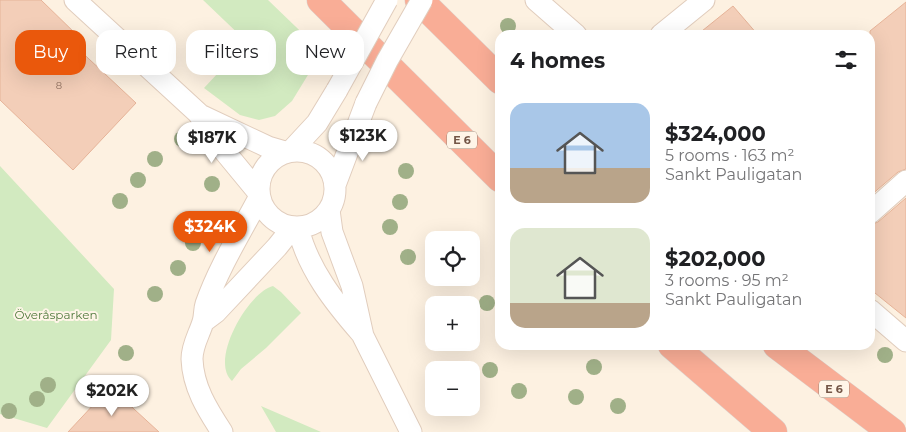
<!DOCTYPE html>
<meta charset="utf-8">
<style>
body{margin:0;font-family:Montserrat,sans-serif;background:#f6f6f6;color:#202124;height:100vh;display:flex;flex-direction:column;font-size:19px;white-space:nowrap}
*{box-sizing:border-box;margin:0}
p{font-size:16px;color:#757577}
.icon{flex:none;width:28px;height:28px;fill:none;stroke:currentColor;stroke-width:2;stroke-linecap:round;stroke-linejoin:round}
.map{position:relative;flex:1;overflow:hidden}
.sheet{position:absolute;left:495px;top:30px;width:380px;height:320px;display:flex;flex-direction:column;background:#fff;border-radius:15px;box-shadow:0 5px 20px #0002}
.sheet>*{flex:none}
.top-card{position:absolute;left:15px;top:30px;width:405px;height:45px;display:flex;gap:10px}
.tools{position:absolute;left:425px;top:231px;display:grid;gap:10px}
.tools a{display:grid;place-items:center;width:55px;height:55px;border-radius:10px;background:#fff;box-shadow:0 5px 20px #0002;font-size:25px}
.price{position:absolute;translate:-50% -42px;padding:0 11px;border-radius:18px;background:#fff;color:#222;font-size:16px;line-height:32px;filter:drop-shadow(0 1px 2px #0008)}
.price::after{content:'';position:absolute;left:50%;top:30px;width:15px;height:11px;margin-left:-8px;background:inherit;clip-path:polygon(0 0,100% 0,50% 100%)}
.price.active{background:#ea580c;color:#fff}
ul{padding:0;list-style:none}
li{display:flex;align-items:center;gap:15px;height:125px;padding:0 15px}
li span{display:grid;place-items:center;flex:none;width:140px;height:100px;border-radius:15px;color:#555}
li>.icon{margin-inline-start:auto}
span .icon{width:60px;height:60px;fill:#fffc;stroke-width:1}
li b{font-size:21px}
h2{display:flex;justify-content:space-between;align-items:center;height:60px;padding:0 15px;font-size:21px}
.tag{padding:0 18px;border-radius:15px;background:#fff;box-shadow:0 5px 20px #0002;font-size:18px;line-height:45px}
.tag.active{background:#ea580c;color:#fff}
.map>svg:first-child{display:block}
.green{fill:#d2eac0}
.building{fill:#f3ceb8;stroke:#e6b398}
.lines{fill:none;stroke-linecap:round;stroke-linejoin:round}
.street-casing{stroke:#e1cdbd;stroke-width:23}
.highway-casing{stroke:#dbd3cf;stroke-width:29}
.street{stroke:#fff;stroke-width:21}
.highway{stroke:#f9ad96;stroke-width:28}
.street-bridge-casing{stroke:#e1cdbd;stroke-width:23;stroke-linecap:butt}
.street-bridge{stroke:#fff;stroke-width:21}
.tree{fill:#a0b088}
.labels{text-anchor:middle;stroke-width:4;stroke-linejoin:round;paint-order:stroke}
.number-label{font-size:10px;fill:#947463}
.shield{fill:#fff5e8;stroke:#9e8677;stroke-width:1}
.shield-label{font-size:11px;font-weight:bold;fill:#745647}
.park-label{font-size:12px;fill:#537b3f;stroke:#fff5e8}
</style>
<div class="map">
<svg width="906" height="432" viewBox="0 0 906 432">
<rect width="100%" height="100%" fill="#fdf1e1"/>
<path class="green" d="M203 0H268L322 52 292 101 275 116 259 120 240 115 204 88 247 42Z
M0 166 114 289 111 340 47 428 0 414Z
M273 286 281 292 301 313 266 348 241 369 232 381C209 361 248 292 273 286Z
M261 406 321 432H276Z"/>
<path class="building" d="M0 0H41L79 37 73 44 136 103 73 170 0 100Z
M906 2V169L898 172 870 196V31Z
M733 6 758 35H697Z
M906 198V318L870 289V225L878 222Z
M110 387 159 432H68Z"/>
<g class="lines">
<g class="street-casing">
<path id="street" d="M75 0 198 113 225 152 258 192
M536 0 576 35
M661 35 704 0
M200 115 268 147 285 152
M259 189a38 38 0 1 1 76 0a38 38 0 1 1-76 0Z
M291 151 317 123 337 90
M335 185 366 103
M329 210 332 232 352 286 363 336 411 432
M870 213 906 181
M298 228C308 269 334 302 362 334
M870 310 906 341
M204 321 216 312 277 247 293 227
M222 432C207 409 193 387 192 359 192 345 199 335 203 322 205 316 204 310 206 304 219 267 241 232 259 198"/>
</g>
<g class="highway-casing">
<path id="highway" d="M321 0 500 178
M419 0 500 80
M672 345 773 432
M777 345 892 432"/>
</g>
<use href="#street" class="street"/>
<use href="#highway" class="highway"/>
<g class="street-bridge-casing">
<path id="street-bridge" d="M337 90 387 0
M366 103 387 61 422 0"/>
</g>
<use href="#street-bridge" class="street-bridge"/>
</g>
<g class="tree">
<circle cx="508" cy="26" r="8"/>
<circle cx="182" cy="139" r="8"/>
<circle cx="155" cy="159" r="8"/>
<circle cx="406" cy="171" r="8"/>
<circle cx="138" cy="180" r="8"/>
<circle cx="212" cy="184" r="8"/>
<circle cx="120" cy="201" r="8"/>
<circle cx="400" cy="202" r="8"/>
<circle cx="390" cy="227" r="8"/>
<circle cx="208" cy="231" r="8"/>
<circle cx="193" cy="243" r="8"/>
<circle cx="408" cy="257" r="8"/>
<circle cx="178" cy="268" r="8"/>
<circle cx="155" cy="294" r="8"/>
<circle cx="487" cy="303" r="8"/>
<circle cx="126" cy="353" r="8"/>
<circle cx="885" cy="355" r="8"/>
<circle cx="594" cy="367" r="8"/>
<circle cx="490" cy="370" r="8"/>
<circle cx="48" cy="385" r="8"/>
<circle cx="519" cy="391" r="8"/>
<circle cx="576" cy="397" r="8"/>
<circle cx="37" cy="399" r="8"/>
<circle cx="618" cy="406" r="8"/>
<circle cx="9" cy="411" r="8"/>
</g>
<g class="labels">
<g class="number-label">
<text x="59" y="89">8</text>
</g>
<g class="shield">
<rect x="447" y="131.5" width="30" height="17" rx="4"/>
<rect x="819" y="380.5" width="30" height="17" rx="4"/>
</g>
<g class="shield-label">
<text x="462" y="144">E 6</text>
<text x="834" y="393">E 6</text>
</g>
<g class="park-label">
<text x="56" y="319">Överåsparken</text>
</g>
</g>
</svg>
<div class="tools">
<a><svg class="icon" aria-label="locate" viewBox="0 0 24 24"><circle cx="12" cy="12" r="6"/><path d="M12 2v4M12 18v4M2 12h4M18 12h4"/></svg></a>
<a>+</a>
<a>−</a>
</div>
<b class="price" style="left:363px;top:162px">$123K</b>
<b class="price" style="left:212px;top:164px">$187K</b>
<b class="price active" style="left:210px;top:253px">$324K</b>
<b class="price" style="left:112px;top:417px">$202K</b>
<div class="top-card">
<a class="tag active">Buy</a>
<a class="tag">Rent</a>
<a class="tag">Filters</a>
<a class="tag">New</a>
</div>
<section class="sheet">
<h2>4 homes<svg class="icon" aria-label="filters" viewBox="0 0 24 24"><path d="M4 7h16M4 17h16"/><circle cx="9" cy="7" r="2"/><circle cx="15" cy="17" r="2"/></svg></h2>
<ul>
<li><span style="background:linear-gradient(#a9c7e8 65%,#b9a48a 0)"><svg class="icon" aria-label="home" viewBox="0 0 24 24"><path d="M3 11l9-7 9 7M6 9v11h12V9"/></svg></span><div><b>$324,000</b><p>5 rooms · 163 m²</p><p>Sankt Pauligatan</p></div></li>
<li><span style="background:linear-gradient(#dfe7d0 75%,#b9a48a 0)"><svg class="icon" aria-label="home" viewBox="0 0 24 24"><path d="M3 11l9-7 9 7M6 9v11h12V9"/></svg></span><div><b>$202,000</b><p>3 rooms · 95 m²</p><p>Sankt Pauligatan</p></div></li>
</ul>
</section>
</div>
